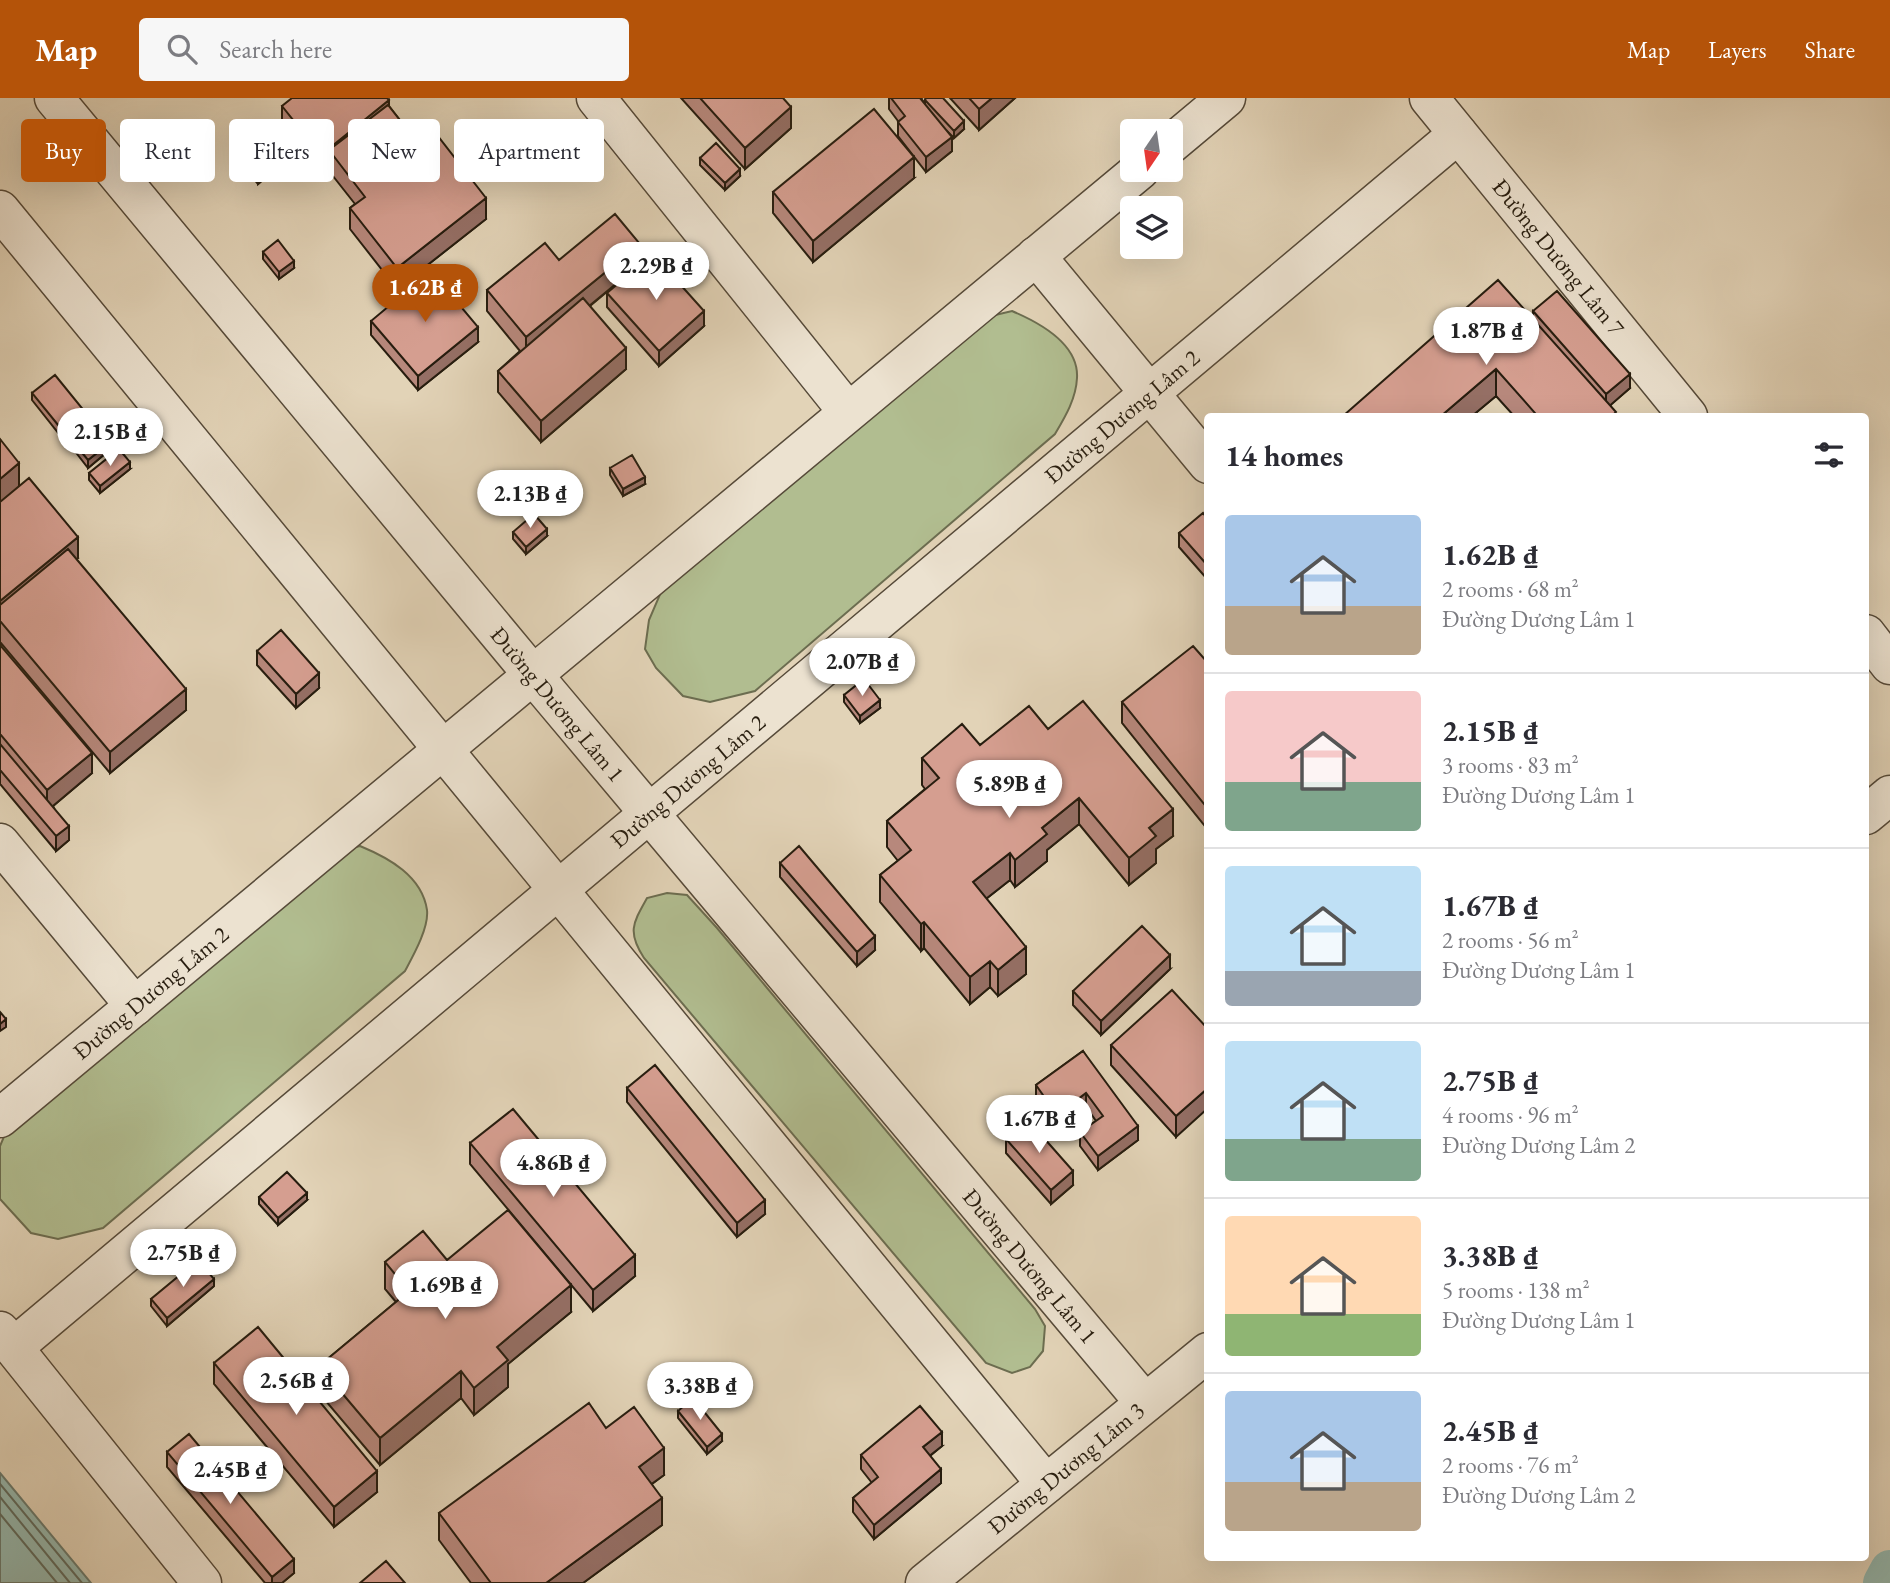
<!DOCTYPE html>
<meta charset="utf-8">
<style>
body{margin:0;font-family:"EB Garamond",serif;background:#f7f7f7;color:#2b2b33;height:100vh;display:flex;flex-direction:column;font-size:26px;white-space:nowrap}
*{box-sizing:border-box;margin:0}
p{font-size:23px;color:#7c7c81}
.icon{flex:none;width:38px;height:38px;fill:none;stroke:currentColor;stroke-width:2;stroke-linecap:round;stroke-linejoin:round}
.map{position:relative;flex:1;overflow:hidden}
.drawer{position:absolute;left:1204px;top:315px;width:665px;height:1148px;display:flex;flex-direction:column;background:#fff;border-radius:7px;box-shadow:0 7px 28px #0002}
.drawer>*{flex:none}
.top-card{position:absolute;left:21px;top:21px;width:665px;height:63px;display:flex;gap:14px}
.needle{width:46px;rotate:193deg}
.fabs{position:absolute;left:1120px;top:21px;display:grid;gap:14px}
.fabs a{display:grid;place-items:center;width:63px;height:63px;border-radius:7px;background:#fff;box-shadow:0 7px 28px #0002;font-size:35px}
.price{position:absolute;translate:-50% -60px;padding:0 16px;border-radius:24px;background:#fff;color:#222;font-size:23px;line-height:46px;filter:drop-shadow(0 2px 4px #0008)}
.price::after{content:'';position:absolute;left:50%;top:42px;width:21px;height:16px;margin-left:-10px;background:inherit;clip-path:polygon(0 0,100% 0,50% 100%)}
.price.selected{background:#b45309;color:#fff}
ul{padding:0;list-style:none}
li{display:flex;align-items:center;gap:21px;height:175px;padding:0 21px}
li+li{border-top:2px solid #e1e1e2}
li span{display:grid;place-items:center;flex:none;width:196px;height:140px;border-radius:7px;color:#555}
li>.icon{margin-inline-start:auto}
span .icon{width:84px;height:84px;fill:#fffc;stroke-width:1}
li b{font-size:30px}
h2{display:flex;justify-content:space-between;align-items:center;height:84px;padding:0 21px;font-size:30px}
.pill{padding:0 24px;border-radius:7px;background:#fff;box-shadow:0 7px 28px #0002;font-size:24px;line-height:63px}
.pill.selected{background:#b45309;color:#fff}
header{display:flex;align-items:center;gap:42px;box-sizing:border-box;height:98px;padding:0 35px;background:#b45309;color:#fff}
header strong{font-size:33px}
nav{display:flex;gap:38px;margin-inline-start:auto;font-size:24px}
.search{width:490px;height:63px;background:#f7f7f7;display:flex;align-items:center;gap:18px;box-sizing:border-box;padding:0 24px;border-radius:7px;color:#7c7c81;font-size:26px}
.map>svg:first-child{display:block}
.green{fill:#b1bd90;stroke:#6c6d50;stroke-width:2}
.water{fill:#95b8ae;stroke:#697a6e;stroke-width:2}
.lines{fill:none;stroke-linecap:round;stroke-linejoin:round}
.shore{stroke:#5e6a5e;stroke-width:2}
.canal{stroke:#95b8ae;stroke-width:40}
.minor-casing{stroke:#564a39;stroke-width:41}
.minor{stroke:#ece2d0;stroke-width:38}
.wall{fill:#b7887c;stroke:#271d0f;stroke-width:2}
.shaded-wall{fill:#956f65;stroke:#271d0f;stroke-width:2}
.building{fill:#d59e90;stroke:#271d0f;stroke-width:2}
.labels{text-anchor:middle;stroke-width:5;stroke-linejoin:round;paint-order:stroke}
.street-label{font-size:23px;fill:#271d0f;stroke:#ece2d0}
</style>
<header>
<strong>Map</strong>
<div class="search"><svg class="icon" aria-label="search" viewBox="0 0 24 24"><circle cx="10" cy="10" r="6"/><path d="M15 15l6 6"/></svg>Search here</div>
<nav><a>Map</a><a>Layers</a><a>Share</a></nav>
</header>
<div class="map">
<svg width="1890" height="1485" viewBox="0 0 1890 1485">
<rect width="100%" height="100%" fill="#e2d3b7"/>
<filter id="stains"><feTurbulence type="fractalNoise" baseFrequency=".00286" numOctaves="4"/><feColorMatrix values="0 0 0 0 .2 0 0 0 0 .09 0 0 0 0 .02 0 0 0 .5 -.17"/></filter>
<radialGradient id="worn" r=".72"><stop offset=".6" stop-color="#630" stop-opacity="0"/><stop offset="1" stop-color="#630" stop-opacity=".3"/></radialGradient>
<path class="green" d="M1012 213C1038 224 1079 246 1077 280 1076 301 1065 319 1055 336L755 593 710 604 683 598 656 570 645 551 649 522 664 487 987 219Z
M360 748C389 760 422 778 427 812 429 830 413 858 405 873L103 1130 58 1141 31 1135 0 1101V1048L11 1022 335 754Z
M667 795 687 797 717 830 1035 1211 1045 1228 1043 1253 1030 1269 1012 1275 986 1265 644 860C627 834 633 825 647 800Z"/>
<path class="water" d="M0 1375 91 1485H0Z"/>
<g class="lines">
<path class="shore" d="M0 1386 82 1485
M0 1399 70 1485
M0 1416 57 1485"/>
<path class="canal" d="M1883 1485 1890 1472"/>
<g class="minor-casing">
<g id="minor">
<path id="s1" d="M54 0 533 577 1145 1305"/>
<path d="M596 0 848 314"/>
<path id="s2" d="M1429 0 1688 318"/>
<path d="M1171 46 1226 0"/>
<path d="M0 112 1046 1386"/>
<path d="M1036 158 1208 366"/>
<path d="M1866 536 1890 567"/>
<path d="M1866 717 1890 697"/>
<path d="M0 745 135 908"/>
<path id="s3" d="M0 1020 1140 72"/>
<path d="M0 1233 202 1485"/>
<path id="s4" d="M14 1249 1458 36"/>
<path id="s5" d="M925 1485 1208 1254"/>
</g>
</g>
<use href="#minor" class="minor"/>
</g>
<path class="wall" d="M681 0H783L791 30 745 71Z
M889 0H922L921 1 925 5V2L964 31 954 40 948 34 952 53 926 74 898 38V23L889 11Z
M950 0H1015L979 32Z
M282 8H389L421 49 486 121 397 191 350 131V110L355 106 329 73V65L311 79 283 45V31L286 28 282 23Z
M288 60 258 86 247 73V66Z
M700 60 740 78 725 92 700 67Z
M914 80 813 164 773 115V94Z
M263 154 294 170 279 181 263 161Z
M559 162 640 166 590 208 626 271 541 344 498 294V273L520 253 487 213V192Z
M607 195 704 228 659 268 607 209Z
M1533 213 1630 290 1610 307 1616 318H1514L1496 298 1472 318H1343L1533 222Z
M371 223 478 244 418 292 371 237Z
M32 295 90 327 67 346 32 302Z
M0 341 19 389 78 460 76 461 186 612 110 675 0 544Z
M74 345 112 350 88 370 74 352Z
M610 370 645 386 623 398 610 377Z
M130 371 100 395 89 382V375Z
M1208 421V482L1179 449V435Z
M513 434 547 438 526 456 513 441Z
M0 547 92 675 53 708 69 742 56 753 0 686Z
M257 553 319 590 296 610 257 567Z
M1208 565V732L1122 625V604Z
M844 597 880 610 860 625 844 604Z
M1048 631 1173 738 1156 751V765L1129 787 1079 726 1047 752V763L1015 789 1010 782 986 801 1026 876 998 898 990 889 970 906 924 850 921 853 880 804V777L898 763 887 749V723L925 691 922 687V660Z
M780 765 875 852 857 868 780 779Z
M1170 871 1101 937 1073 907V893Z
M1208 931 1176 1039 1111 967V947Z
M1083 953 1138 1042 1098 1072 1080 1048V1034L1096 1023 1086 1009 1057 1031 1036 1002V987Z
M627 990 765 1116 737 1139 627 1004Z
M1006 1041 1073 1087 1051 1106 1006 1055Z
M470 1045 635 1178 593 1213 470 1066Z
M259 1099 307 1102 278 1127 259 1106Z
M447 1162 571 1214 508 1266V1289L474 1317 461 1300 380 1367 319 1295V1268L396 1204 385 1191V1164Z
M214 1188 167 1228 151 1208V1201Z
M214 1265 377 1394 334 1429 214 1286Z
M678 1313 722 1343 707 1356 678 1320Z
M606 1330 664 1377 652 1386 662 1427 583 1485H471L439 1442V1415Z
M942 1348 930 1358 941 1385 874 1441 853 1414V1400L872 1385 861 1371V1357Z
M167 1354 294 1475 282 1485H265L167 1369Z"/>
<path class="shaded-wall" d="M992 0H1015L979 32V11Z
M389 2V16L329 52V65L311 79V65Z
M791 9V30L745 71V50Z
M964 23V31L954 40V33Z
M952 39V53L926 74V59Z
M288 53V60L258 86V79Z
M914 59V80L813 164V143Z
M740 71V78L725 92V85Z
M486 100V121L397 191V170Z
M640 146V166L526 260V239Z
M294 163V170L279 181V174Z
M704 213V228L659 268V253Z
M478 229V244L418 292V278Z
M626 250V271L541 344V323Z
M1496 271V298L1472 318H1441Z
M1630 276V290L1606 311V296Z
M90 320V327L67 346V338Z
M112 343V350L88 370V362Z
M130 364V371L100 395V388Z
M19 365V392L0 407V381Z
M645 379V386L623 398V391Z
M547 431V438L526 456V449Z
M78 439V460L0 523V503Z
M319 575V590L296 610V596Z
M186 591V612L110 675V654Z
M880 602V610L860 625V618Z
M92 655V675L47 713V692Z
M1079 700V726L1047 752V763L1015 789V762L1042 730Z
M1173 711V738L1156 751V765L1129 787V760L1149 730Z
M69 728V742L56 753V738Z
M1010 755V782L973 811V784Z
M924 824V850L921 853V826Z
M875 838V852L857 868V854Z
M1026 849V876L998 898V872Z
M1170 857V871L1101 937V923Z
M990 863V889L970 906V879Z
M6 921V929L0 933V926Z
M1208 990V1010L1176 1039V1018Z
M1086 995V1009L1057 1031V1017Z
M1138 1028V1042L1098 1072V1058Z
M1073 1073V1087L1051 1106V1092Z
M307 1095V1102L278 1127V1120Z
M765 1102V1116L737 1139V1125Z
M635 1157V1178L593 1213V1192Z
M214 1181V1188L167 1228V1220Z
M571 1187V1214L508 1266V1289L474 1317V1290L497 1249Z
M461 1273V1300L380 1367V1340Z
M942 1334V1348L923 1363V1349Z
M722 1336V1343L707 1356V1349Z
M664 1350V1377L639 1395V1369Z
M941 1371V1385L874 1441V1427Z
M377 1373V1394L334 1429V1409Z
M662 1400V1427L583 1485H546Z
M294 1461V1475L282 1485H272V1479Z"/>
<path class="building" d="M292 0H387L389 2 311 65 283 31 293 22 282 8Z
M700 0H783L791 9 745 50Z
M891 0H920L952 39 926 59 898 24 905 18Z
M926 0H943L964 23 954 33 925 2Z
M969 0H992L979 11Z
M388 7 421 49 437 37 486 100 397 170 350 110 365 99 329 52Z
M874 11 914 59 813 143 773 94Z
M277 40 288 53 258 79 247 66Z
M716 45 740 71 725 85 700 60Z
M615 116 640 146 526 239 487 192 545 145 559 162Z
M278 142 294 163 279 174 263 154Z
M653 156 704 213 659 253 607 195Z
M431 173 478 229 418 278 371 223Z
M1498 182 1616 314 1612 318H1531L1535 315 1496 271 1441 318H1343Z
M1557 193 1630 276 1606 296 1533 213Z
M583 200 626 250 541 323 498 273Z
M55 277 90 320 67 338 32 295Z
M98 325 112 343 88 362 74 345Z
M0 341 19 365 0 381Z
M119 351 130 364 100 388 89 375Z
M632 357 645 379 623 391 610 370Z
M29 380 78 439 0 503V404Z
M1203 415 1208 421V468L1179 435Z
M534 416 547 431 526 449 513 434Z
M68 451 186 591 110 654 0 523V507Z
M281 532 319 575 296 596 257 553Z
M0 547 92 655 47 692 0 636Z
M1193 548 1208 565V711L1122 604Z
M864 581 880 602 860 618 844 597Z
M1083 603 1173 711 1149 730 1156 738 1129 760 1079 700 1042 730 1047 736 1015 762 1010 755 973 784 1026 849 998 872 990 863 970 879 924 824 921 826 880 777 911 752 887 723 939 680 922 660 962 626 980 647 1029 608 1048 631Z
M0 646 69 728 56 738 0 672Z
M799 748 875 838 857 854 780 765Z
M1142 828 1170 857 1101 923 1073 893Z
M1172 892 1208 931V990L1176 1018 1111 947Z
M0 914 6 921 0 926Z
M1083 953 1138 1028 1098 1058 1080 1034 1103 1018 1086 995 1057 1017 1036 987Z
M655 967 765 1102 737 1125 627 990Z
M513 1011 635 1157 593 1192 470 1045Z
M1028 1022 1073 1073 1051 1092 1006 1041Z
M287 1074 307 1095 278 1120 259 1099Z
M508 1112 571 1187 497 1249 508 1262 474 1290 461 1273 380 1340 319 1268 409 1193 385 1164 423 1133 447 1162Z
M198 1162 214 1181 167 1220 151 1201Z
M258 1229 377 1373 334 1409 214 1265Z
M693 1300 722 1336 707 1349 678 1313Z
M589 1305 606 1330 634 1309 664 1350 639 1369 662 1400 546 1485H491L439 1415Z
M920 1308 942 1334 923 1349 941 1371 874 1427 853 1400 878 1379 861 1357Z
M189 1336 294 1461 272 1479 167 1354Z
M386 1463 405 1485H360Z"/>
<g class="labels">
<g class="street-label">
<text dy="8" stroke="none"><textPath href="#s2" startOffset="205">Đường Dương Lâm 7</textPath></text>
<text dy="8" stroke="none"><textPath href="#s4" startOffset="1447">Đường Dương Lâm 2</textPath></text>
<text dy="8" stroke="none"><textPath href="#s1" startOffset="788">Đường Dương Lâm 1</textPath></text>
<text dy="8" stroke="none"><textPath href="#s4" startOffset="880">Đường Dương Lâm 2</textPath></text>
<text dy="8" stroke="none"><textPath href="#s3" startOffset="196">Đường Dương Lâm 2</textPath></text>
<text dy="8" stroke="none"><textPath href="#s1" startOffset="1522">Đường Dương Lâm 1</textPath></text>
<text dy="8" stroke="none"><textPath href="#s5" startOffset="182">Đường Dương Lâm 3</textPath></text>
</g>
</g>
<rect width="100%" height="100%" filter="url(#stains)"/>
<rect width="100%" height="100%" fill="url(#worn)"/>
</svg>
<div class="fabs">
<a><svg class="needle" viewBox="-14 -14 28 28"><path d="M0-13l5 13h-10z" fill="#e53935"/><path d="M0 13l5-13h-10z" fill="#7c7c81"/></svg></a>
<a><svg class="icon" aria-label="layers" viewBox="0 0 24 24"><path d="M12 4l9 5-9 5-9-5zM3 14l9 5 9-5"/></svg></a>
</div>
<b class="price" style="left:656px;top:204px">2.29B ₫</b>
<b class="price selected" style="left:425px;top:226px">1.62B ₫</b>
<b class="price" style="left:1486px;top:269px">1.87B ₫</b>
<b class="price" style="left:110px;top:370px">2.15B ₫</b>
<b class="price" style="left:530px;top:432px">2.13B ₫</b>
<b class="price" style="left:862px;top:600px">2.07B ₫</b>
<b class="price" style="left:1009px;top:722px">5.89B ₫</b>
<b class="price" style="left:1039px;top:1057px">1.67B ₫</b>
<b class="price" style="left:553px;top:1101px">4.86B ₫</b>
<b class="price" style="left:183px;top:1191px">2.75B ₫</b>
<b class="price" style="left:445px;top:1223px">1.69B ₫</b>
<b class="price" style="left:296px;top:1319px">2.56B ₫</b>
<b class="price" style="left:700px;top:1324px">3.38B ₫</b>
<b class="price" style="left:230px;top:1408px">2.45B ₫</b>
<div class="top-card">
<a class="pill selected">Buy</a>
<a class="pill">Rent</a>
<a class="pill">Filters</a>
<a class="pill">New</a>
<a class="pill">Apartment</a>
</div>
<section class="drawer">
<h2>14 homes<svg class="icon" aria-label="filters" viewBox="0 0 24 24"><path d="M4 7h16M4 17h16"/><circle cx="9" cy="7" r="2"/><circle cx="15" cy="17" r="2"/></svg></h2>
<ul>
<li><span style="background:linear-gradient(#a9c7e8 65%,#b9a48a 0)"><svg class="icon" aria-label="home" viewBox="0 0 24 24"><path d="M3 11l9-7 9 7M6 9v11h12V9"/></svg></span><div><b>1.62B ₫</b><p>2 rooms · 68 m²</p><p>Đường Dương Lâm 1</p></div></li>
<li><span style="background:linear-gradient(#f6c9c9 65%,#7fa58c 0)"><svg class="icon" aria-label="home" viewBox="0 0 24 24"><path d="M3 11l9-7 9 7M6 9v11h12V9"/></svg></span><div><b>2.15B ₫</b><p>3 rooms · 83 m²</p><p>Đường Dương Lâm 1</p></div></li>
<li><span style="background:linear-gradient(#bfe0f5 75%,#9aa5b1 0)"><svg class="icon" aria-label="home" viewBox="0 0 24 24"><path d="M3 11l9-7 9 7M6 9v11h12V9"/></svg></span><div><b>1.67B ₫</b><p>2 rooms · 56 m²</p><p>Đường Dương Lâm 1</p></div></li>
<li><span style="background:linear-gradient(#bfe0f5 70%,#7fa58c 0)"><svg class="icon" aria-label="home" viewBox="0 0 24 24"><path d="M3 11l9-7 9 7M6 9v11h12V9"/></svg></span><div><b>2.75B ₫</b><p>4 rooms · 96 m²</p><p>Đường Dương Lâm 2</p></div></li>
<li><span style="background:linear-gradient(#ffd9b3 70%,#8fb573 0)"><svg class="icon" aria-label="home" viewBox="0 0 24 24"><path d="M3 11l9-7 9 7M6 9v11h12V9"/></svg></span><div><b>3.38B ₫</b><p>5 rooms · 138 m²</p><p>Đường Dương Lâm 1</p></div></li>
<li><span style="background:linear-gradient(#a9c7e8 65%,#b9a48a 0)"><svg class="icon" aria-label="home" viewBox="0 0 24 24"><path d="M3 11l9-7 9 7M6 9v11h12V9"/></svg></span><div><b>2.45B ₫</b><p>2 rooms · 76 m²</p><p>Đường Dương Lâm 2</p></div></li>
</ul>
</section>
</div>
